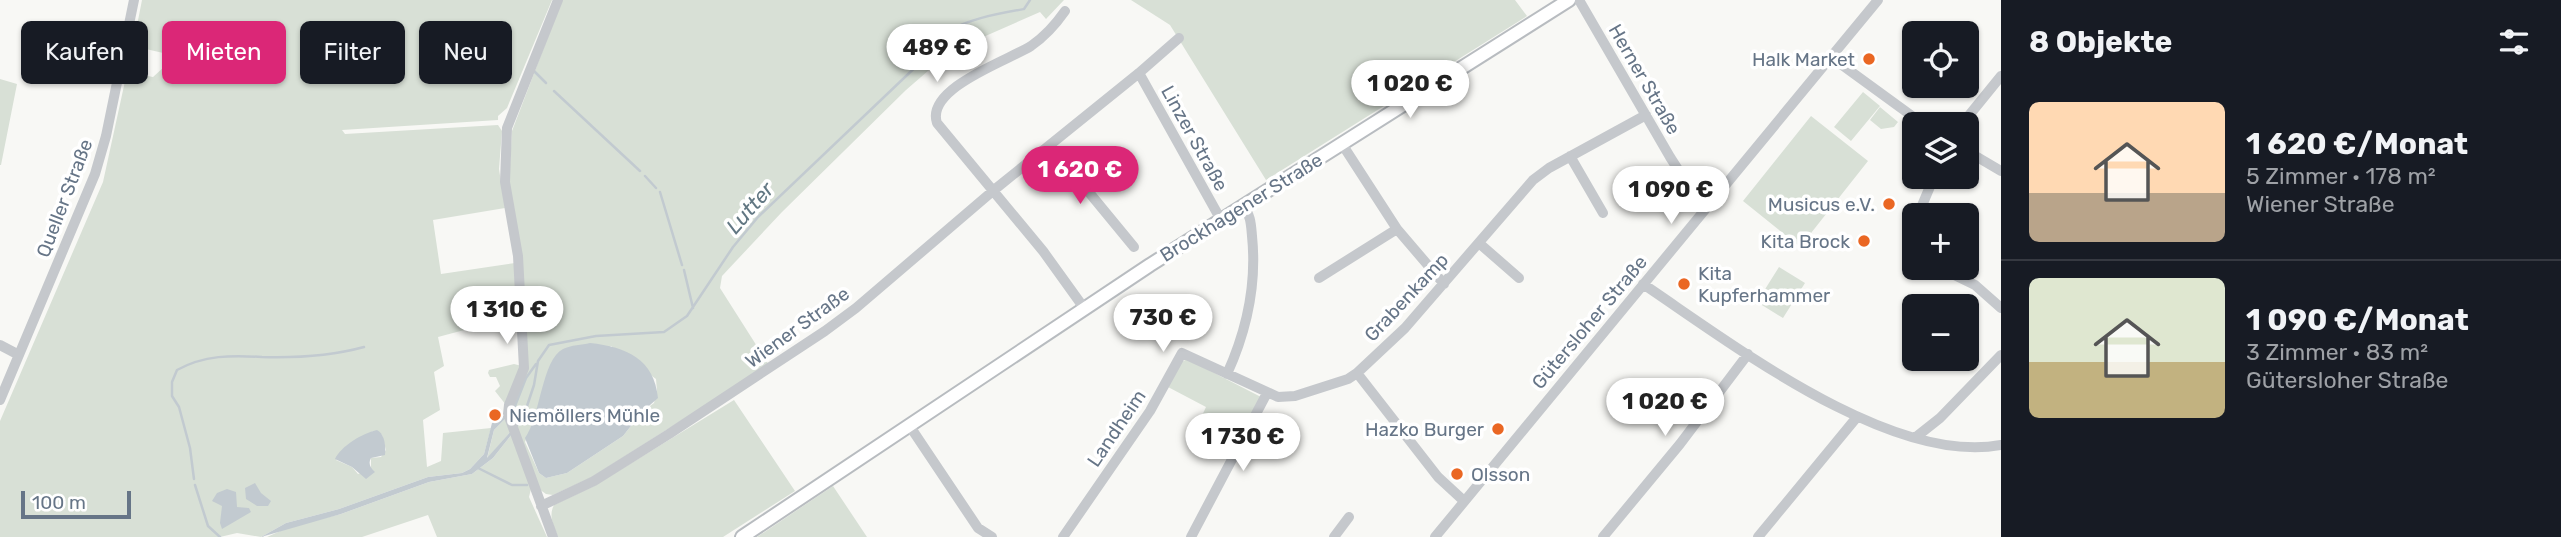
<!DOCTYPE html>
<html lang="de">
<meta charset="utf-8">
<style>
body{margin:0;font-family:Rubik,sans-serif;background:#242831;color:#f1f3f6;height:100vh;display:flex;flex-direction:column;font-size:26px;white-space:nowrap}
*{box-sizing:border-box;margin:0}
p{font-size:23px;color:#9ea1a6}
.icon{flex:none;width:38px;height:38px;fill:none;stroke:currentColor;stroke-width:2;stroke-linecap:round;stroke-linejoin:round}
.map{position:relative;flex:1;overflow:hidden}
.drawer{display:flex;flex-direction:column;background:#171b24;width:560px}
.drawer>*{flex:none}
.top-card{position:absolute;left:21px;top:21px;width:665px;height:63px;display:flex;gap:14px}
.fabs{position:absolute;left:1902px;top:21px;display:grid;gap:14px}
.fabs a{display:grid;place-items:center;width:77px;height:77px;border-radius:10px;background:#171b24;box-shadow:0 2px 5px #0004;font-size:35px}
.scale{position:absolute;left:21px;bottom:18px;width:110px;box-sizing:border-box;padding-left:7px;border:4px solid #667587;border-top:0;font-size:19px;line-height:24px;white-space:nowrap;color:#667587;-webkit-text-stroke:5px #fff;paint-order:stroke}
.price{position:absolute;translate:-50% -60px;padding:0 16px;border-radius:24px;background:#fff;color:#222;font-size:23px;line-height:46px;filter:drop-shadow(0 2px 4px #0008)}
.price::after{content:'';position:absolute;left:50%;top:42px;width:21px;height:16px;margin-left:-10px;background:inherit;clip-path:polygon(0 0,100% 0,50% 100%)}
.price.on{background:#db2777;color:#fff}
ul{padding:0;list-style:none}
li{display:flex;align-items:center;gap:21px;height:175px;padding:0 28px}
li+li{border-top:2px solid #363941}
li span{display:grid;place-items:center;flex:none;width:196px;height:140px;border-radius:10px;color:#555}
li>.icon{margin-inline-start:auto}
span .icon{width:84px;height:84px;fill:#fffc;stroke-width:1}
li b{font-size:30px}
h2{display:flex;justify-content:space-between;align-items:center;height:84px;padding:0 28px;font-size:30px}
.tag{padding:0 24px;border-radius:10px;background:#171b24;box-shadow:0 2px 5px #0004;font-size:24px;line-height:63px}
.tag.on{background:#db2777;color:#fff}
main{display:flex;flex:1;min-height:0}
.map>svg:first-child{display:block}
.green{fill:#d8e0d6;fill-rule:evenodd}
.water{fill:#c2cad0}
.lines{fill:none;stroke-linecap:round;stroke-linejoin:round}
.stream{stroke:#c2cad0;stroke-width:2.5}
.major-casing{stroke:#b8bcc0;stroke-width:16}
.minor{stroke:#c5c8cc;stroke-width:10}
.major{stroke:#fff;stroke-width:12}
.poi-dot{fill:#ea6723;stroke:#fff;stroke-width:2.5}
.labels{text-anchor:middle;stroke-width:7;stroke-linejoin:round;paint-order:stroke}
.poi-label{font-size:19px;fill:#667587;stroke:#fff;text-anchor:end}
.street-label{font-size:19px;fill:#667587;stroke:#fff}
.water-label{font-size:21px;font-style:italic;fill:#627783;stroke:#fff}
</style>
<main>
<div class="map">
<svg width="2001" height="537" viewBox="0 0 2001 537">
<rect width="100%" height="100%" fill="#f8f8f5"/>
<path class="green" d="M142 0H552L507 108 498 116V120L342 130 345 134 498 125 502 131 499 169 505 208 433 220 441 274 515 263 519 330 485 331 483 325 438 337 444 366 434 372 440 410 423 420 427 467 441 461 443 433 491 428 484 454 470 469 462 473 428 477 339 509 286 523 261 537 237 533 220 537H0V421L103 182 127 72 153 77 176 56 133 46ZM373 431 382 435 386 450 381 457 371 458V469L358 474 352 467 336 460 351 443Z
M562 0H1064L1046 19 1040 12 965 45 936 64 906 90 782 212 722 276 720 288 769 365 592 477 553 495 546 494 539 489 510 411 527 371 509 182 512 131ZM611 346 656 379 657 391 654 403 642 412 623 436 567 473 546 478 539 473 525 442 537 412Z
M1131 0H1515L1527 16 1266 180 1170 25Z
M0 79 17 84 1 165H0Z
M1863 92 1880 106 1851 141 1834 127Z
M1880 107 1898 122 1894 127 1881 129 1870 120Z
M1811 116 1868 161 1800 247 1743 201Z
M1779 267 1805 283 1783 318 1757 302Z
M1187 359 1261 397 1236 443 1199 422 1206 407 1168 387 1180 363Z
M514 364 522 366 506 405 495 391 500 386 496 377H490L488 373 489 370Z
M734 400 795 491 723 537H558C554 526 548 516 554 505L594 486Z
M506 418 511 431 487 459 494 430Z
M512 434 531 489 529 497 547 537H437L428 515 362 537H267L289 527 341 514 429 482 472 474 493 458Z
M833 486 867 537H757Z"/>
<path class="water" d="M590 343C627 347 654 359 658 398L642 412 623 436 567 473 546 478 539 473 525 438C540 418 542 359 563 349 571 345 582 345 590 343Z
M505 415 506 418 494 430 487 458 511 431 512 434 493 458 472 474 429 482 341 514 261 537 286 523 339 509 428 477 462 473 470 469 484 454 492 423Z
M377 430C385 434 386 447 385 455L371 458C368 463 370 468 375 472L366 479 352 467 335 459C341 446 363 433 377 430Z
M255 483 261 493 271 501 268 506H257L246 499 245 488Z
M227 489 236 492 237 507 249 508 251 512 222 529 220 523 222 506 212 501 217 493Z"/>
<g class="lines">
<path class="stream" d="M534 71 546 83
M554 91 640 171
M645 176 656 188
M660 192 682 265
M684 270 693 308
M513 411 526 378 536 364
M517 425 524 415 534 385 538 361 549 345 596 336 664 332 687 316 733 247 758 217 925 58C930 51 935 41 942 36 960 20 1001 13 1024 9L1030 0
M478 468 512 485H527
M194 479 190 448 179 407 172 396V382L177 370C204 355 232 355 262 357 296 358 331 356 364 347
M195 485 208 526 220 537"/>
<g class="major-casing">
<path id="major" d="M742 537 1150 265 1569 0"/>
</g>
<path class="minor" d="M1579 0 1670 157 1704 210
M1065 11C1056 24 1044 37 1031 46 1009 60 925 88 937 123L1043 251 1084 308
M1831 57 1923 124
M1139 73 1221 220
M1962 124 2001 76
M1342 144 1397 229 1444 284
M1050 145 1134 247
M1967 151 2001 171
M1570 156 1603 213
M1918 215 1934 177
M1914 223 1908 244 1914 256
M1480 244 1519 278
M1940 268 1975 285 2001 308
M1319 278 1397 229
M1643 284C1731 343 1891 466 2001 445
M0 345 19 355
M1357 373 1438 477 1464 501
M1227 374C1247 330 1257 285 1252 236 1251 225 1251 215 1243 206
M0 400 95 174 106 136 134 0
M909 425 978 528 992 537
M1916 437 1940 418 2001 355
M541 506 594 481 669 434 825 331 856 308 994 190 1139 73 1179 38
M553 537 508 414 509 405 524 368 518 256 505 182 507 128 558 0
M1063 537 1150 411 1182 353 1278 397 1295 396 1348 379 1357 373 1405 328 1533 180 1549 168 1646 115
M1191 537 1267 393
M1334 537 1349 517
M1435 537 1878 0
M1603 537 1680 444 1748 354
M1758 537 1857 417"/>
<use href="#major" class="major"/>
</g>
<g class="poi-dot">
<circle cx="1869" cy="59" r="7"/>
<circle cx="1889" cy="204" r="7"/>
<circle cx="1864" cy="241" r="7"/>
<circle cx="1684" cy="284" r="7"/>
<circle cx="495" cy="415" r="7"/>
<circle cx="1498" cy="429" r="7"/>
<circle cx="1457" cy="474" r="7"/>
</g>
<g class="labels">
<g class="poi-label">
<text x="1855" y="66">Halk Market</text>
<text x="1875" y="211">Musicus e.V.</text>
<text x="1850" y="248">Kita Brock</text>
<text x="1698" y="280" text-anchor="start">Kita<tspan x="1698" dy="22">Kupferhammer</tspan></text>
<text x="509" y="422" text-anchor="start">Niemöllers Mühle</text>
<text x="1484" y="436">Hazko Burger</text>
<text x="1471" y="481" text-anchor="start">Olsson</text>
</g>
<g class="street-label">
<text transform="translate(1645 79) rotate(60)" y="7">Herner Straße</text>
<text transform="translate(1195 138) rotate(61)" y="7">Linzer Straße</text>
<text transform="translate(64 198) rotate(-69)" y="7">Queller Straße</text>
<text transform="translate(1241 207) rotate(-32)" y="7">Brockhagener Straße</text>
<text transform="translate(1406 297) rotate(-47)" y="7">Grabenkamp</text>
<text transform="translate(1589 322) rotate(-50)" y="7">Gütersloher Straße</text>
<text transform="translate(797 327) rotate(-36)" y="7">Wiener Straße</text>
<text transform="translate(1116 428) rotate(-56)" y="7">Landheim</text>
</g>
<g class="water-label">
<text transform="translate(750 208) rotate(-49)" y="7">Lutter</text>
</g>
</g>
</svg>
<div class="fabs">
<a><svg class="icon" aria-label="locate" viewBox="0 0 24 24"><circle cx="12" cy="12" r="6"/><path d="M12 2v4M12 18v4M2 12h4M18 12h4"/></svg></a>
<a><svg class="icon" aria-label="layers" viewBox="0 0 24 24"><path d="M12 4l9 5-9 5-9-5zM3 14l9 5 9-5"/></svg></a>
<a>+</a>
<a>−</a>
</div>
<div class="scale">100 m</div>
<b class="price" style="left:937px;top:84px">489 €</b>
<b class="price" style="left:1410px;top:120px">1 020 €</b>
<b class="price on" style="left:1080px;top:206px">1 620 €</b>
<b class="price" style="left:1671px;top:226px">1 090 €</b>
<b class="price" style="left:507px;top:346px">1 310 €</b>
<b class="price" style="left:1163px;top:354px">730 €</b>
<b class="price" style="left:1665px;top:438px">1 020 €</b>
<b class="price" style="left:1243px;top:473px">1 730 €</b>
<div class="top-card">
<a class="tag">Kaufen</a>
<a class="tag on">Mieten</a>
<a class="tag">Filter</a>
<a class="tag">Neu</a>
</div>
</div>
<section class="drawer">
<h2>8 Objekte<svg class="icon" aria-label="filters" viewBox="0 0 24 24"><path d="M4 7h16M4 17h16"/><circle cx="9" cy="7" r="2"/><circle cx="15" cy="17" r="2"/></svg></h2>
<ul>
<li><span style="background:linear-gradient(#ffd9b3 65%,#b9a48a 0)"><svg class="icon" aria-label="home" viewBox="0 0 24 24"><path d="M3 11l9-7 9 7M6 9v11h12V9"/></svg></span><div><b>1 620 €/Monat</b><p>5 Zimmer · 178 m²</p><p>Wiener Straße</p></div></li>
<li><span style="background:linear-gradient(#dfe7d0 60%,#c2b280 0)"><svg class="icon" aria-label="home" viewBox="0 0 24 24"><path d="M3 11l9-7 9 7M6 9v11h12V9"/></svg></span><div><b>1 090 €/Monat</b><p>3 Zimmer · 83 m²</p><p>Gütersloher Straße</p></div></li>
</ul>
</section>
</main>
